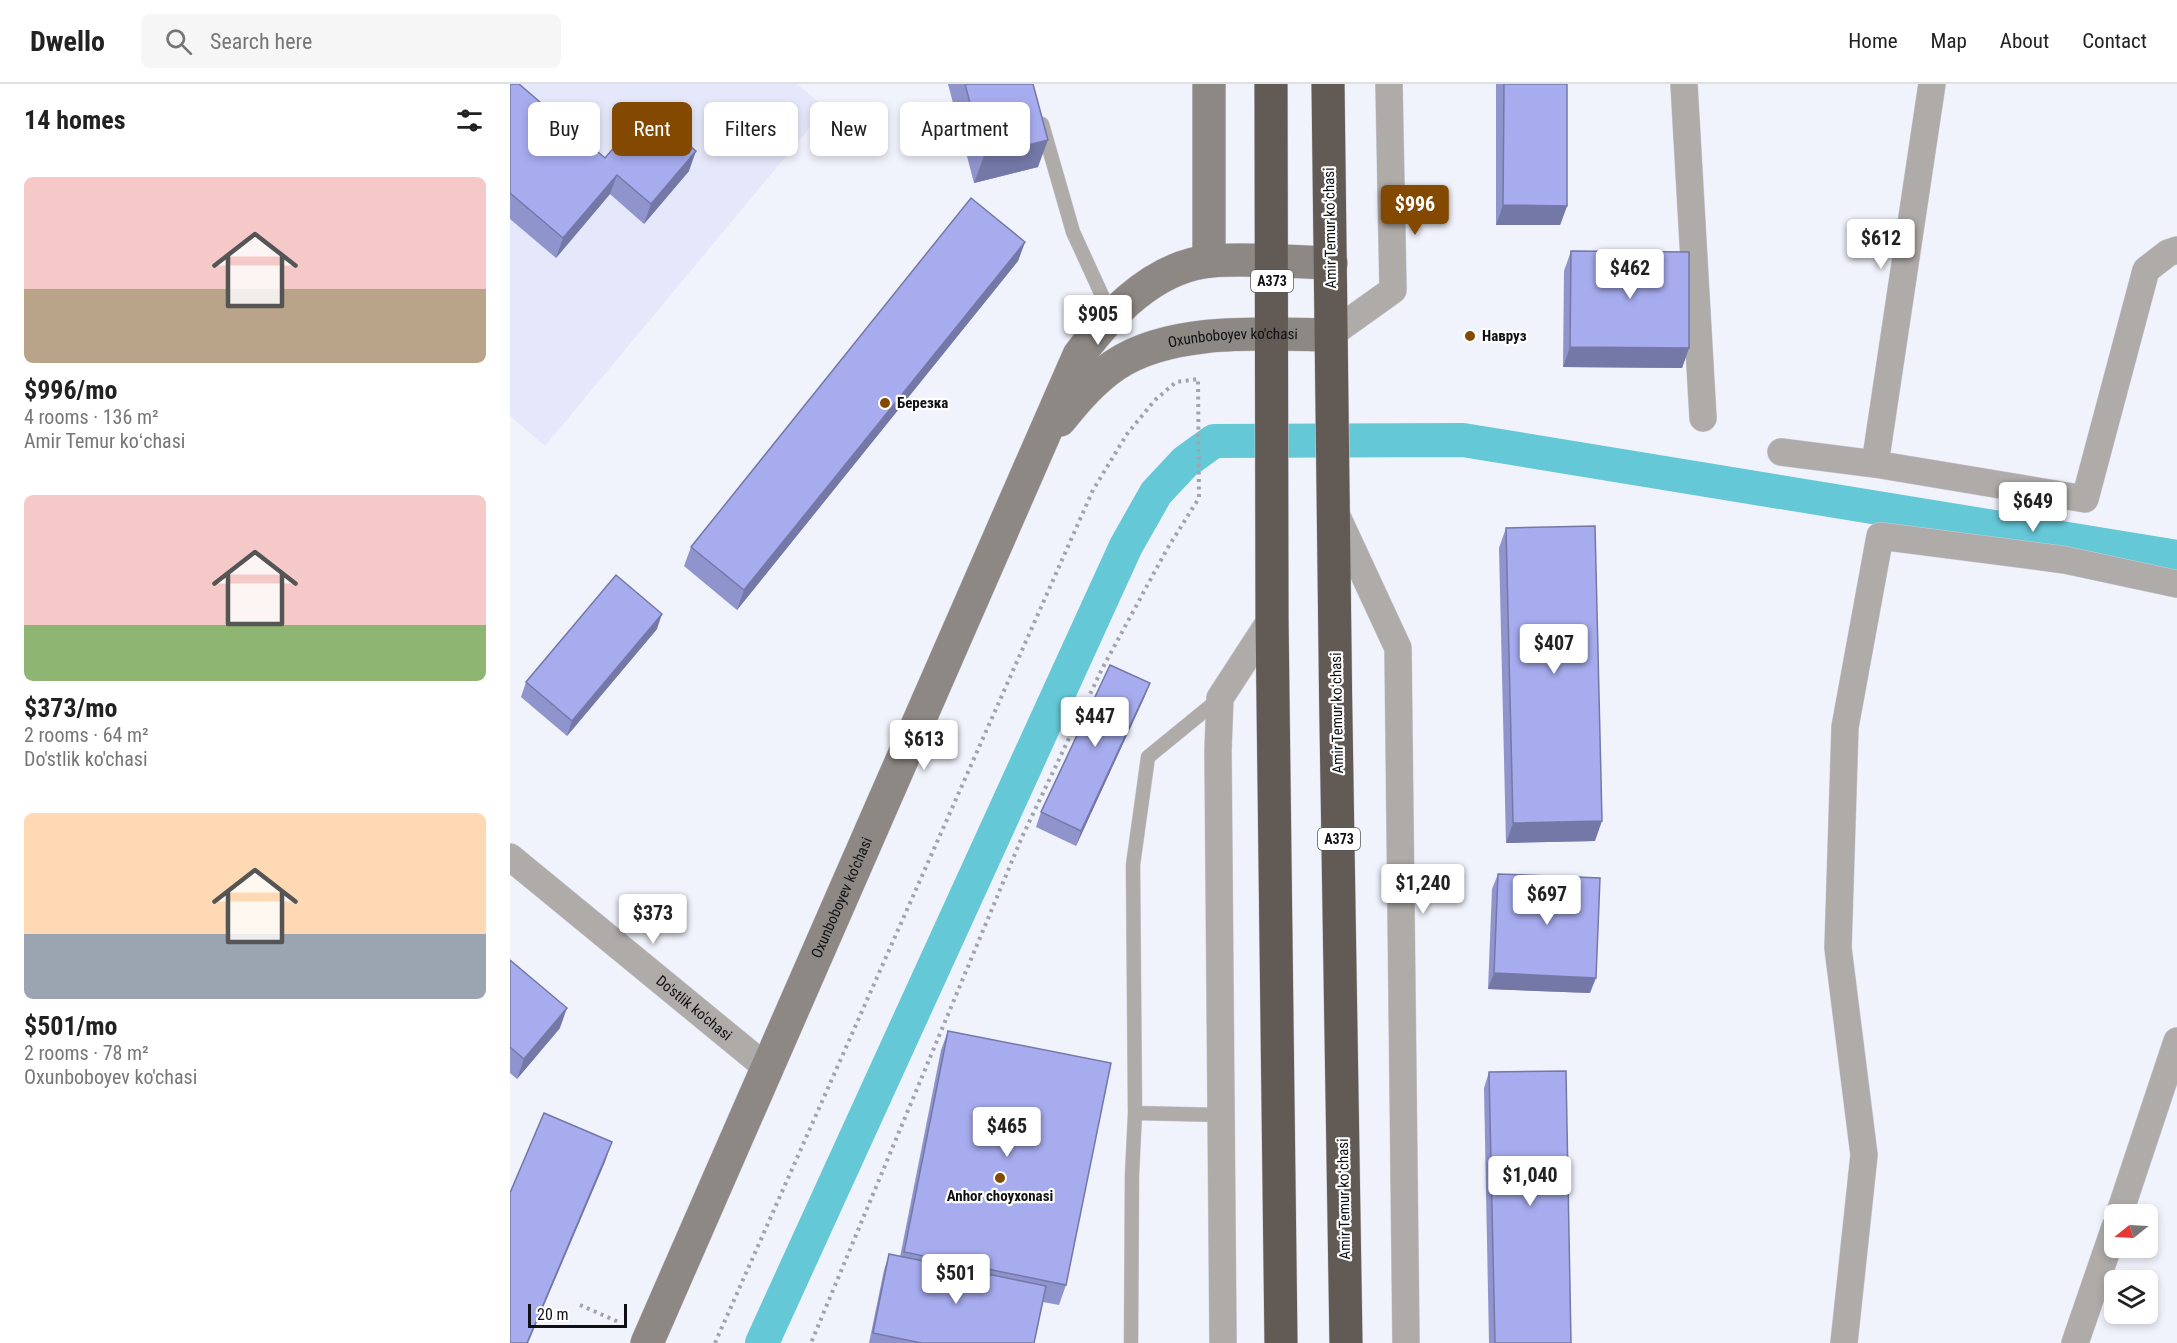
<!DOCTYPE html>
<meta charset="utf-8">
<style>
body{margin:0;font-family:"Roboto Condensed",sans-serif;background:#f6f6f6;color:#222;height:100vh;display:flex;flex-direction:column;font-size:22px;white-space:nowrap}
*{box-sizing:border-box;margin:0}
p{font-size:20px;color:#767676}
.icon{flex:none;width:33px;height:33px;fill:none;stroke:currentColor;stroke-width:2;stroke-linecap:round;stroke-linejoin:round}
.map{position:relative;flex:1;overflow:hidden}
.panel{display:flex;flex-direction:column;background:#fff;width:510px}
.panel>*{flex:none}
.guide{position:absolute;left:18px;top:18px;width:570px;height:54px;display:flex;gap:12px}
.needle{width:39px;rotate:252deg}
.buttons{position:absolute;left:1594px;top:1120px;display:grid;gap:12px}
.buttons a{display:grid;place-items:center;width:54px;height:54px;border-radius:9px;background:#fff;box-shadow:0 3px 9px #0003;font-size:30px}
.scale{position:absolute;left:18px;bottom:15px;width:99px;box-sizing:border-box;padding-left:6px;border:3px solid #0f1013;border-top:0;font-size:16px;line-height:21px;white-space:nowrap;color:#0f1013;-webkit-text-stroke:4px #fff;paint-order:stroke}
.price{position:absolute;translate:-50% -51px;padding:0 14px;border-radius:6px;background:#fff;color:#222;font-size:20px;line-height:39px;filter:drop-shadow(0 2px 3px #0008)}
.price::after{content:'';position:absolute;left:50%;top:36px;width:18px;height:14px;margin-left:-9px;background:inherit;clip-path:polygon(0 0,100% 0,50% 100%)}
.price.current{background:#844901;color:#fff}
ul{padding:0;list-style:none}
li{display:grid;align-content:center;gap:12px;height:318px;padding:0 24px}
li span{display:grid;place-items:center;height:186px;border-radius:9px;color:#555}
li>.icon{margin-inline-start:auto}
span .icon{width:108px;height:108px;fill:#fffc;stroke-width:1}
li b{font-size:26px}
h2{display:flex;justify-content:space-between;align-items:center;height:72px;padding:0 24px;font-size:26px}
.chip{padding:0 21px;border-radius:9px;background:#fff;box-shadow:0 3px 9px #0003;font-size:21px;line-height:54px}
.chip.current{background:#844901;color:#fff}
header{display:flex;align-items:center;gap:36px;box-sizing:border-box;height:84px;padding:0 30px;background:#fff;border-bottom:2px solid #e0e0e0}
header strong{font-size:28px}
nav{display:flex;gap:33px;margin-inline-start:auto;font-size:21px}
.search{width:420px;height:54px;background:#f6f6f6;display:flex;align-items:center;gap:15px;box-sizing:border-box;padding:0 21px;border-radius:9px;color:#767676;font-size:22px}
main{display:flex;flex:1;min-height:0}
.map>svg:first-child{display:block}
.built{fill:#e5e8fa}
.lines{fill:none;stroke-linecap:round;stroke-linejoin:round}
.canal{stroke:#65c8d7;stroke-width:34}
.lane-casing{stroke:#ccced7;stroke-width:15}
.street-casing{stroke:#ccced7;stroke-width:28}
.secondary-casing{stroke:#ccced7;stroke-width:34}
.highway-casing{stroke:#ccced7;stroke-width:34}
.path{stroke:#a2a4ab;stroke-width:4;stroke-dasharray:3 4.5;stroke-linecap:butt}
.lane{stroke:#afaba8;stroke-width:14}
.street{stroke:#afaba8;stroke-width:27}
.secondary{stroke:#8e8884;stroke-width:33}
.highway{stroke:#625a54;stroke-width:33}
.wall{fill:#8f94cd}
.shaded-wall{fill:#7478a7}
.building{fill:#a6acee;stroke:#7478a7;stroke-width:1.5}
.poi-dot{fill:#844901;stroke:#fff;stroke-width:2}
.labels{text-anchor:middle;stroke-width:4.5;stroke-linejoin:round;paint-order:stroke}
.shield{fill:#fff;stroke:#57585a;stroke-width:1.5}
.shield-label{font-size:14px;font-weight:bold;fill:#0f1013}
.street-label{font-size:15px;fill:#0f1013;stroke:#fff}
.poi-label{font-size:15px;font-weight:bold;fill:#0f1013;stroke:#fff;text-anchor:start}
</style>
<header>
<strong>Dwello</strong>
<div class="search"><svg class="icon" aria-label="search" viewBox="0 0 24 24"><circle cx="10" cy="10" r="6"/><path d="M15 15l6 6"/></svg>Search here</div>
<nav><a>Home</a><a>Map</a><a>About</a><a>Contact</a></nav>
</header>
<main>
<section class="panel">
<h2>14 homes<svg class="icon" aria-label="filters" viewBox="0 0 24 24"><path d="M4 7h16M4 17h16"/><circle cx="9" cy="7" r="2"/><circle cx="15" cy="17" r="2"/></svg></h2>
<ul>
<li><span style="background:linear-gradient(#f6c9c9 60%,#b9a48a 0)"><svg class="icon" aria-label="home" viewBox="0 0 24 24"><path d="M3 11l9-7 9 7M6 9v11h12V9"/></svg></span><div><b>$996/mo</b><p>4 rooms · 136 m²</p><p>Amir Temur koʻchasi</p></div></li>
<li><span style="background:linear-gradient(#f6c9c9 70%,#8fb573 0)"><svg class="icon" aria-label="home" viewBox="0 0 24 24"><path d="M3 11l9-7 9 7M6 9v11h12V9"/></svg></span><div><b>$373/mo</b><p>2 rooms · 64 m²</p><p>Do'stlik ko'chasi</p></div></li>
<li><span style="background:linear-gradient(#ffd9b3 65%,#9aa5b1 0)"><svg class="icon" aria-label="home" viewBox="0 0 24 24"><path d="M3 11l9-7 9 7M6 9v11h12V9"/></svg></span><div><b>$501/mo</b><p>2 rooms · 78 m²</p><p>Oxunboboyev ko'chasi</p></div></li>
</ul>
</section>
<div class="map">
<svg width="1667" height="1259" viewBox="0 0 1667 1259">
<rect width="100%" height="100%" fill="#f0f2fc"/>
<path class="built" d="M0 0H287L316 24 35 362 0 332Z"/>
<g class="lines">
<path class="canal" d="M252 1259 616 462 646 409 675 378 704 357 953 356 1667 473"/>
<g class="lane-casing">
<path id="lane" d="M532 40 563 148 601 231
M625 1029 711 1031
M621 1259 622 1091 625 1029 623 781 638 673 709 615"/>
</g>
<g class="street-casing">
<g id="street">
<path d="M1174 0 1193 334"/>
<path d="M820 251 883 206 879 0"/>
<path d="M1271 368 1365 380 1575 415 1636 186 1658 169 1667 166"/>
<path d="M1365 380 1422 0"/>
<path d="M825 428 888 564 896 1259"/>
<path id="s1" d="M0 773 257 984"/>
<path d="M1609 1131 1667 957"/>
<path d="M713 1259 708 666 710 614 762 534"/>
<path d="M1334 1259 1354 1071 1328 864 1335 643 1370 452 1555 476 1667 500"/>
<path d="M1565 1259 1605 1143"/>
</g>
</g>
<g class="secondary-casing">
<g id="secondary">
<path d="M699 0V177"/>
<path id="s2" d="M550 336C566 316 583 296 605 281 662 243 753 250 820 251"/>
<path id="s3" d="M137 1259 569 271C600 229 645 182 701 177 740 174 781 178 821 179"/>
</g>
</g>
<g class="highway-casing">
<path id="highway" d="M761 0 762 534 771 1259
M818 0C821 420 830 839 836 1259"/>
</g>
<path class="path" d="M70 1221 111 1239
M205 1259 583 406 617 350 645 316 666 298 688 295 689 414 657 465 592 585 512 753 301 1259"/>
<use href="#lane" class="lane"/>
<use href="#street" class="street"/>
<use href="#secondary" class="secondary"/>
<use href="#highway" class="highway"/>
</g>
<path class="wall" d="M0 0 95 74 179 87 134 140 100 110 46 174 0 135Z
M438 0H523L528 83 464 99Z
M986 0H1057V122L1050 141H986Z
M515 158 508 177 227 526 174 482 181 463Z
M1061 167 1179 264 1172 284 1053 283 1054 187Z
M996 444 1085 757 996 759 989 464Z
M147 545 57 652 11 613 16 598Z
M640 599 634 614 566 762 526 743 531 728Z
M988 790 1080 909 978 905 982 805Z
M0 876 50 944 7 995 0 989Z
M438 947 556 1201 549 1221 533 1218 524 1259H359L374 1186 379 1170 390 1173 431 966Z
M979 988 1061 1259H979L974 1004Z"/>
<path class="shaded-wall" d="M538 56 528 83 464 99 474 72Z
M186 67 179 87 134 140 141 120Z
M107 91 100 110 46 174 53 154Z
M993 121 1057 122 1050 141H986Z
M515 158 508 177 227 526 234 506Z
M1060 263 1179 264 1172 284 1053 283Z
M152 530 147 545 57 652 62 637Z
M640 599 634 614 566 762 571 747Z
M1092 737 1085 757 996 759 1003 739Z
M984 889 1086 894 1080 909 978 905Z
M57 924 50 944 7 995 14 975Z
M102 1058 95 1078 18 1259H17Z"/>
<path class="building" d="M0 0H9L95 74 137 25 186 67 141 120 107 91 53 154 0 109Z
M455 0H523L538 56 474 72Z
M994 0H1057V122L993 121Z
M461 114 515 158 234 506 181 463Z
M1061 167 1179 168V264L1060 263Z
M1085 442 1092 737 1003 739 996 444Z
M106 491 152 530 62 637 16 598Z
M600 581 640 599 571 747 531 728Z
M988 790 1090 794 1086 894 984 889Z
M0 876 57 924 14 975 0 963Z
M438 947 601 979 556 1201 394 1168Z
M1056 987 1061 1259H985L979 988Z
M34 1029 102 1058 17 1259H0V1109Z
M379 1170 536 1202 524 1259H411L363 1249Z"/>
<g class="poi-dot">
<circle cx="960" cy="252" r="6"/>
<circle cx="375" cy="319" r="6"/>
<circle cx="490" cy="1094" r="6"/>
</g>
<g class="labels">
<g class="shield">
<rect x="741" y="186" width="42" height="22" rx="4.5"/>
<rect x="808" y="744" width="42" height="22" rx="4.5"/>
</g>
<g class="shield-label">
<text x="762" y="202">A373</text>
<text x="829" y="760">A373</text>
</g>
<g class="street-label">
<text transform="translate(820 144) rotate(-91)" y="5">Amir Temur koʻchasi</text>
<text dy="5" stroke="none"><textPath href="#s2" startOffset="201">Oxunboboyev ko'chasi</textPath></text>
<text transform="translate(827 629) rotate(-91)" y="5">Amir Temur koʻchasi</text>
<text dy="5" stroke="none"><textPath href="#s3" startOffset="486">Oxunboboyev ko'chasi</textPath></text>
<text dy="5" stroke="none"><textPath href="#s1" startOffset="238">Do'stlik ko'chasi</textPath></text>
<text transform="translate(834 1115) rotate(-91)" y="5">Amir Temur koʻchasi</text>
</g>
<g class="poi-label">
<text x="972" y="257">Навруз</text>
<text x="387" y="324">Березка</text>
<text x="490" y="1117" text-anchor="middle">Anhor choyxonasi</text>
</g>
</g>
</svg>
<div class="buttons">
<a><svg class="needle" viewBox="-14 -14 28 28"><path d="M0-13l5 13h-10z" fill="#e53935"/><path d="M0 13l5-13h-10z" fill="#767676"/></svg></a>
<a><svg class="icon" aria-label="layers" viewBox="0 0 24 24"><path d="M12 4l9 5-9 5-9-5zM3 14l9 5 9-5"/></svg></a>
</div>
<div class="scale">20 m</div>
<b class="price current" style="left:905px;top:152px">$996</b>
<b class="price" style="left:1371px;top:186px">$612</b>
<b class="price" style="left:1120px;top:216px">$462</b>
<b class="price" style="left:588px;top:262px">$905</b>
<b class="price" style="left:1523px;top:449px">$649</b>
<b class="price" style="left:1044px;top:591px">$407</b>
<b class="price" style="left:585px;top:664px">$447</b>
<b class="price" style="left:414px;top:687px">$613</b>
<b class="price" style="left:913px;top:831px">$1,240</b>
<b class="price" style="left:1037px;top:842px">$697</b>
<b class="price" style="left:143px;top:861px">$373</b>
<b class="price" style="left:497px;top:1074px">$465</b>
<b class="price" style="left:1020px;top:1123px">$1,040</b>
<b class="price" style="left:446px;top:1221px">$501</b>
<div class="guide">
<a class="chip">Buy</a>
<a class="chip current">Rent</a>
<a class="chip">Filters</a>
<a class="chip">New</a>
<a class="chip">Apartment</a>
</div>
</div>
</main>
